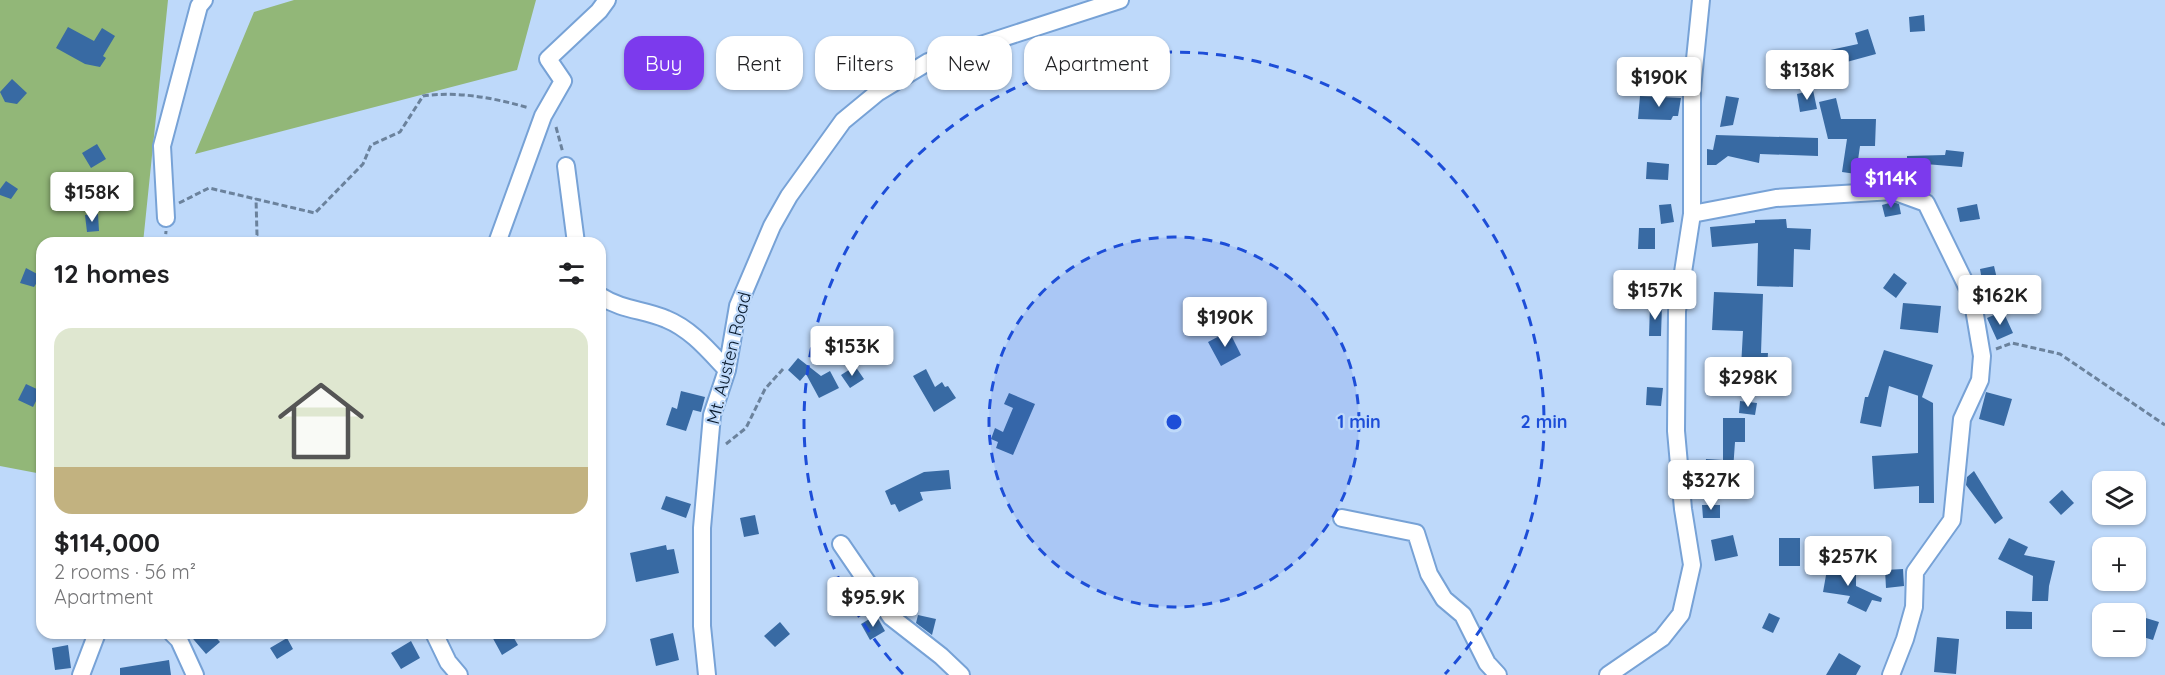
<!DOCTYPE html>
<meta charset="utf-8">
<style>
body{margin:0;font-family:Quicksand,sans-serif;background:#f6f6f6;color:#202124;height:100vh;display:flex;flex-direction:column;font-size:22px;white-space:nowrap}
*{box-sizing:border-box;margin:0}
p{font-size:20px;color:#757577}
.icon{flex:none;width:33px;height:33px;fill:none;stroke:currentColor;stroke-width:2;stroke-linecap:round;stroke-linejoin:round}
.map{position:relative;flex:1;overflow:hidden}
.sheet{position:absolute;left:36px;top:237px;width:570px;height:402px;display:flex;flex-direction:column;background:#fff;border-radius:18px;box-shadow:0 2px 4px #0004}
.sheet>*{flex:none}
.top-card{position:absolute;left:624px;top:36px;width:570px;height:54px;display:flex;gap:12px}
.tools{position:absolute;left:2092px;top:471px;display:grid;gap:12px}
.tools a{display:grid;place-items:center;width:54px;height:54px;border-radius:12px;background:#fff;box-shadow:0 2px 4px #0004;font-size:30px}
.price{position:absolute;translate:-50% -51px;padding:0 14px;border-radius:6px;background:#fff;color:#222;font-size:20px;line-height:39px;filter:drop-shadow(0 2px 3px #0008)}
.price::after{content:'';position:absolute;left:50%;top:36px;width:18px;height:14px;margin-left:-9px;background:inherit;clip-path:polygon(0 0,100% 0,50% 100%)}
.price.selected{background:#7c3aed;color:#fff}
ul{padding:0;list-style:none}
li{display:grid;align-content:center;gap:12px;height:318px;padding:0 18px}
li+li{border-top:2px solid #e0e0e0}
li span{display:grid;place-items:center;height:186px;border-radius:18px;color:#555}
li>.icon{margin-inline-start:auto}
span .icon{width:108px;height:108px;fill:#fffc;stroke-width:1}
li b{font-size:26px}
h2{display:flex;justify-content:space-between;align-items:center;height:72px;padding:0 18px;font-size:26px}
.chip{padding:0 21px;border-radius:18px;background:#fff;box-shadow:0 2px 4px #0004;font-size:21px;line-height:54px}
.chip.selected{background:#7c3aed;color:#fff}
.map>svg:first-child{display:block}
.green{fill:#92b778}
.building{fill:#386aa3}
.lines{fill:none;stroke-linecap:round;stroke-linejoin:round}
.minor-casing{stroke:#77a2d6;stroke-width:20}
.path{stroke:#6b829c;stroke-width:3;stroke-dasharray:6 3;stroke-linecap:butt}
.minor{stroke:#fff;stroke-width:16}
.ring{fill:none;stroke:#1d4ed8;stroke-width:3;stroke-dasharray:10 8}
.labels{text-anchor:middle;stroke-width:4.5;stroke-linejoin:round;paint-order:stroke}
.street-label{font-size:18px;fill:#08192c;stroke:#bed9fa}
.centre{fill:#1d4ed8;stroke:#bed9fa;stroke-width:3}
.ring-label{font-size:18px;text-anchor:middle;font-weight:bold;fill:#1d4ed8;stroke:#bed9fa;stroke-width:4.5;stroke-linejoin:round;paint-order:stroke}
</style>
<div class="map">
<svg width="2165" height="675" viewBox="0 0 2165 675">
<rect width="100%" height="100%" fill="#bed9fa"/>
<path class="green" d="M0 0H168L143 243H42V474L0 466Z
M294 0H536L517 70 195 154 254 12Z"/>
<path class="building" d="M1924 15 1925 31 1910 32 1909 17Z
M68 27 94 41 102 28 115 36 103 56 106 58 100 67 85 64 56 48Z
M1868 29 1876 54 1843 63 1844 69 1826 73 1821 52 1858 44 1855 33Z
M12 79 27 93 17 104 5 102 0 92Z
M1813 90 1817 109 1800 112 1797 94Z
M1640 96 1681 98 1678 116H1673L1671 120 1638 119Z
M1726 96 1739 98 1733 125 1720 127Z
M1836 98 1841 119H1876L1875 146H1860L1856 174 1842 172 1847 139H1828L1819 102Z
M1716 135 1818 138V156L1760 154 1759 163 1728 156 1716 165H1707V149L1713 150Z
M97 144 106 159 91 168 82 153Z
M1946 150 1964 152 1962 167 1925 164V171L1907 172V156L1945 155Z
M1647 162 1669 164 1668 180 1646 179Z
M6 181 18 189 11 199 0 195V189Z
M1893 202 1899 204 1901 214 1885 217 1882 205Z
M1671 204 1674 222 1661 224 1659 205Z
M1977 204 1980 219 1960 222 1957 208Z
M98 214 99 231 87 232 85 215Z
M1786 219 1787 228 1811 229 1810 250 1794 249 1793 287 1757 286 1758 243 1712 247 1710 227 1755 223V220Z
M1639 228H1655V249H1638Z
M1994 266 1998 283 1983 286 1980 269Z
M26 268 41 276 34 287 20 283Z
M1894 273 1907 283 1896 298 1883 288Z
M1714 292 1763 294 1761 353H1768L1767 369 1741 367 1743 331 1712 330Z
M1903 303 1941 306 1938 333 1900 329Z
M1650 305H1662L1661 336H1649Z
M2003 311 2013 333 1997 340 1987 318Z
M1229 331 1241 355 1221 366 1208 342Z
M862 334 880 342 874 356 856 348Z
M1884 350 1933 365 1922 397 1889 386 1881 427 1860 423 1865 397H1868Z
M798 358 821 376 830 371 839 388 819 398 806 374 800 381 788 370Z
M855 366 864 379 850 388 841 375Z
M926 369 935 387 942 382 945 387 948 386 956 398 934 412 913 376Z
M1767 373 1781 382 1775 392 1760 383Z
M26 384 41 391 33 407 18 400Z
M1647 387 1663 388 1661 406 1646 405Z
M681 391 705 397 701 412 693 410 686 431 666 425 672 407 677 409Z
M1986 392 2012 399 2004 426 1979 419Z
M1009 393 1035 404 1013 455 996 448 998 442 991 439 995 428 1003 432 1013 408 1004 404Z
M1918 395 1933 403 1934 503H1919V486L1874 489 1872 456 1918 453Z
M1740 401 1757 403 1755 415 1739 413Z
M1723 418H1745V442H1735L1732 485H1723V482L1704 481 1706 459 1723 460Z
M949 470 951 489 920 492 923 500 899 512 895 504 891 505 885 491 924 472Z
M1974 471 2003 518 1995 524 1966 485 1967 477Z
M2062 490 2074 503 2061 515 2049 502Z
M666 496 691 504 686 518 661 509Z
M1702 505H1720V518H1703Z
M755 515 759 534 744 537 740 518Z
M1733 535 1738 556 1715 561 1711 540Z
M1779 538H1800V566H1779Z
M2009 538 2028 547 2024 555 2055 561 2049 586 2048 601H2032L2033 576 1998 559Z
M666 545 667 550 674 549 679 573 636 582 630 553Z
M1828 564 1856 568V586L1882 598 1881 602 1872 600 1866 612 1847 603 1850 596 1823 592Z
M1903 569 1904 586 1886 588 1885 570Z
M2006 611 2032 612V629H2006Z
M1769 613 1780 618 1773 633 1762 628Z
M876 615 885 631 870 640 861 624Z
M918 615 936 619 932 635 916 623Z
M2136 615 2159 622 2153 640 2136 635Z
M780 622 790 634 775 647 764 636Z
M188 633H212L220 642 206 654Z
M490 633H511L518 645 502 655Z
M673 633 679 660 656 666 650 639Z
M1937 637 1959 639 1956 674 1934 672Z
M287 638 293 649 277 659 270 648Z
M411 641 420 658 401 669 391 653Z
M68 645 71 668 55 670 52 648Z
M1839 653 1861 666 1856 675H1826Z
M169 660 171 675H120V668Z"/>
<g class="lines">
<g class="minor-casing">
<path id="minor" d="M566 166 576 243
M1692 214 1776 198 1893 191 1926 203 1972 297 1982 356 1980 380 1962 419 1952 520 1915 572 1914 607 1905 639 1891 675
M166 218 162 146 199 6 204 0
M497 243 543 116 563 81 548 59 599 11 607 0
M600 296C624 311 643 309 666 319 691 329 709 351 727 370
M1342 518 1416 533 1429 574 1444 599 1463 615 1487 663 1498 675
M841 544 891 617 941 656 961 675
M172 633 179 640 195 675
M434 633 448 662 459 675
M81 675 97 633
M707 675 702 626V528L712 415 727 370 738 306 772 226 789 196 843 121 877 93 928 62 1120 0
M1608 675 1662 638 1681 614 1692 565 1683 509 1676 431 1677 311 1692 214V89L1701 0"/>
</g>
<path class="path" d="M556 127 563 153
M179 203 209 188 315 213 363 164 371 145 400 132 423 96C458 91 495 98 529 108
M165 243 166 231
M252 243 257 235 256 198
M1996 349 2012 343 2060 354 2165 425
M726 444 746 428 765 389 783 369"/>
<use href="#minor" class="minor"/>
</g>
<circle cx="1174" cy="422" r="185" fill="#1d4ed8" fill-opacity=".12"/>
<g class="ring">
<circle cx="1174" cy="422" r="185"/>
<path d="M903 674A370 370 0 1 1 1445 674"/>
</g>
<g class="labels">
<g class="street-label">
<text transform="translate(729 358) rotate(-76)" y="6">Mt. Austen Road</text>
</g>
</g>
<circle cx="1174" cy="422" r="9" class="centre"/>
<g class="ring-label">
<text x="1359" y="428">1 min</text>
<text x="1544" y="428">2 min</text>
</g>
</svg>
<div class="tools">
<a><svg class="icon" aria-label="layers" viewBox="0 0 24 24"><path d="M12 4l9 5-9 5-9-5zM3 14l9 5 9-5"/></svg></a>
<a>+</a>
<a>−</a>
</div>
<b class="price" style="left:1807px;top:101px">$138K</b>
<b class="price" style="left:1659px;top:108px">$190K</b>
<b class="price selected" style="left:1891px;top:209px">$114K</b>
<b class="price" style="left:92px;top:223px">$158K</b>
<b class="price" style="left:1655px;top:321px">$157K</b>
<b class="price" style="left:2000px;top:326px">$162K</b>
<b class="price" style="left:1225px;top:348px">$190K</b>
<b class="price" style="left:852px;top:377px">$153K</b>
<b class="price" style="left:1748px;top:408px">$298K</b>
<b class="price" style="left:1711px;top:511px">$327K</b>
<b class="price" style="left:1848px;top:587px">$257K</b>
<b class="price" style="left:873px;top:628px">$95.9K</b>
<div class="top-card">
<a class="chip selected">Buy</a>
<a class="chip">Rent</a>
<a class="chip">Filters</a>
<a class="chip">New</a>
<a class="chip">Apartment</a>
</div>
<section class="sheet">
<h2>12 homes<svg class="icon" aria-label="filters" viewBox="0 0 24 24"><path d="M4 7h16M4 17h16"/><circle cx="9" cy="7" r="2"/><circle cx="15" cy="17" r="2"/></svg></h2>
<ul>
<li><span style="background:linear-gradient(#dfe7d0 75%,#c2b280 0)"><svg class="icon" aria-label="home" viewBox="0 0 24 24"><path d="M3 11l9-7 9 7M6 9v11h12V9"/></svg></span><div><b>$114,000</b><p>2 rooms · 56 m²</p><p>Apartment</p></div></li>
</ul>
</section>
</div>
